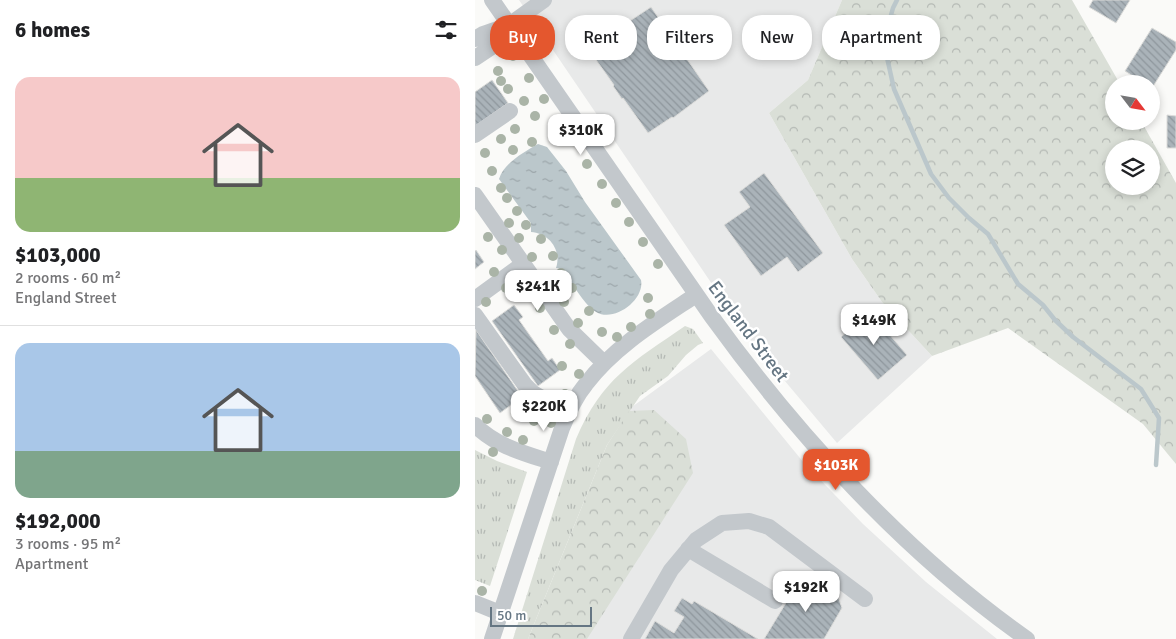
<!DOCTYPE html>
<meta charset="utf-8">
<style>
body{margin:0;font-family:Signika,sans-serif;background:#f6f6f6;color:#202124;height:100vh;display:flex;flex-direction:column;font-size:19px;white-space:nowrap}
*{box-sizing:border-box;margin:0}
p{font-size:16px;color:#757577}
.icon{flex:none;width:28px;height:28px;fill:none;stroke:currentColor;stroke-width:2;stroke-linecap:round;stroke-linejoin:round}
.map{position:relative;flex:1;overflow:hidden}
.details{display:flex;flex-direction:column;background:#fff;width:475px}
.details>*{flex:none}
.top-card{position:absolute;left:15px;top:15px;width:475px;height:45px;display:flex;gap:10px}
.needle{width:32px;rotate:121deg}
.tools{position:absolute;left:630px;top:75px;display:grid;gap:10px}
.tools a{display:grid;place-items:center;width:55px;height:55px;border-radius:50%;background:#fff;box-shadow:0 2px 8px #0003;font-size:25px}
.scale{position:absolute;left:15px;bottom:12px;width:102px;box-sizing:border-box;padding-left:5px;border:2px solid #657683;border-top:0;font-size:14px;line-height:18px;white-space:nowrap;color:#657683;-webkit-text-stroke:4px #fff;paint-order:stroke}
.price{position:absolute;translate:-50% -42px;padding:0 11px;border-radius:10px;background:#fff;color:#222;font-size:16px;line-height:32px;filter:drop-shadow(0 1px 2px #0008)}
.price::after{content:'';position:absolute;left:50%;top:30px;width:15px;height:11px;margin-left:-8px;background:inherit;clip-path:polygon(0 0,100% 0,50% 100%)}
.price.on{background:#e4572e;color:#fff}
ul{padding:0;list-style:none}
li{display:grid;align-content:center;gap:10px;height:265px;padding:0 15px}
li+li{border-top:1px solid #e0e0e0}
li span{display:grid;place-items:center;height:155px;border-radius:15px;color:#555}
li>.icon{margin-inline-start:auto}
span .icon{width:90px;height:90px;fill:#fffc;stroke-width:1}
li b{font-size:21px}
h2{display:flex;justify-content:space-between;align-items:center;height:60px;padding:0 15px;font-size:21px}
.chip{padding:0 18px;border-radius:20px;background:#fff;box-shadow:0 2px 8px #0003;font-size:18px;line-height:45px}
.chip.on{background:#e4572e;color:#fff}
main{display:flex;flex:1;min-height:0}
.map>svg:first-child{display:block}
.built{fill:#e8e9e9}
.grass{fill:url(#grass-tufts)}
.forest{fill:url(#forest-crowns);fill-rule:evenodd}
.water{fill:url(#water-ripples)}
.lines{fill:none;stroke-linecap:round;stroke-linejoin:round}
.stream{stroke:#bbc7cb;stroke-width:4.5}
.building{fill:url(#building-back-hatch);stroke:#dcdcda}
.minor{stroke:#c3c8cc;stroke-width:16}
.tree{fill:#aab4a7}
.labels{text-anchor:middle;stroke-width:5;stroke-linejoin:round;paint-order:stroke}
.street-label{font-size:19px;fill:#657683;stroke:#fff}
</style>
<main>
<section class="details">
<h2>6 homes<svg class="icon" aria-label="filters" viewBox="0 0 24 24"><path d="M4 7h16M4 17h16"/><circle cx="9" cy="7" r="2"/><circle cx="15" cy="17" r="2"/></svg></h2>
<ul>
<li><span style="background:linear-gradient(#f6c9c9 65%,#8fb573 0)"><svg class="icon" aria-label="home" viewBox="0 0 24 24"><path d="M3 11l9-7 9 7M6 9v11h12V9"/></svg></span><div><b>$103,000</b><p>2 rooms · 60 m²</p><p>England Street</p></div></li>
<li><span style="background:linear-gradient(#a9c7e8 70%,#7fa58c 0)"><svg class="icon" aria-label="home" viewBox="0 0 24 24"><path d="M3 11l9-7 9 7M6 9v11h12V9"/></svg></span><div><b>$192,000</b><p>3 rooms · 95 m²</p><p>Apartment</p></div></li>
</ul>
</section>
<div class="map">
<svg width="701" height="639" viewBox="0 0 701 639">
<defs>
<pattern id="grass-tufts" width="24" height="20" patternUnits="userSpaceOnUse" patternTransform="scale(1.25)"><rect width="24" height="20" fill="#dadfd7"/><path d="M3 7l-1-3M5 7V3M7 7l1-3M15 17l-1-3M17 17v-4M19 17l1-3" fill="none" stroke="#b4b9b4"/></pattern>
<pattern id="forest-crowns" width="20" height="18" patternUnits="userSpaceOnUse" patternTransform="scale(1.25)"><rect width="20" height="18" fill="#dadfd7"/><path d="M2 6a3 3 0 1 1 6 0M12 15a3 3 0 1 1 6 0" fill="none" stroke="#b4b9b4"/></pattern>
<pattern id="water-ripples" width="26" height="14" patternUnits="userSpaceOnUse" patternTransform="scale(1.25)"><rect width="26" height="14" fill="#bbc7cb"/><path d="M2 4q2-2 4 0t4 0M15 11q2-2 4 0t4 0" fill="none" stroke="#9ca6aa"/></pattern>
<pattern id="building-back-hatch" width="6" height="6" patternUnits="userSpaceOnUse" patternTransform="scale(1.25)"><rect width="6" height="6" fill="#aab3b9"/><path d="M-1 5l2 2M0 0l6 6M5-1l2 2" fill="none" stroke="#8e969c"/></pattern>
</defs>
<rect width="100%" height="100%" fill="#fafaf8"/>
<path class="built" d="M44 0H367L333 80 294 113 377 259 407 302 457 356 362 443 273 337Z
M236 349 329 463 388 524 451 582 522 639H60L150 412Z"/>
<path class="grass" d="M210 326 218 329 228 343 223 345 211 355 193 376 165 396 132 445 53 639H38L101 439C127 378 158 362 210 326Z
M0 450 22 461 52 472 15 586 0 580Z"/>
<path class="forest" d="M367 0H597L645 84H639V121H666L701 183V464L668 424 533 328 457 356 407 302 377 259 294 113 333 80ZM639 149H676V186H639Z
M179 410 211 439 218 473 112 639H53L132 445 154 411Z"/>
<path class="water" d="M63 144 72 147 91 171 110 202 166 280C170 300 139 323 121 312 109 305 96 281 88 269L81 268C87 250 74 233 56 232V223L24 179C29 163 49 152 63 144Z"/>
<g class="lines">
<path class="stream" d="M422 0 418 8 411 33V53L419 89 456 174 474 198 494 218 513 234 543 284 568 305 580 320 598 337 666 389 684 418 681 465"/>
</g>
<path class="building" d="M618 0H655L641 23 614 7Z
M176 7 234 91 198 118 197 117 173 133 148 98 147 99 138 86 139 85 114 50 139 33 138 32Z
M677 28 701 42V50L677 88 676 84H671L650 71Z
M17 80 33 103 0 126V92Z
M692 115 701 116V148H692Z
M289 173 348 253 323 272 312 257 286 276 249 225 275 207 264 192Z
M1 250 9 262 0 269V251Z
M39 305 48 317 44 320 73 361 77 358 85 370 63 386 17 321Z
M395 312 432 355 403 380 366 337Z
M1 330 47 397 25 413 0 376Z
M327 577 364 599 367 608 349 639H289L320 588 312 583 314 578 324 582Z
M207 598 217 604 219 601 283 639H170L180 621 199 633 209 617 199 611Z"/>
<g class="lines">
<path class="minor" d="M17 0 237 317C323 436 431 554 552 639
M0 39 8 34 34 25 69 0
M0 58 18 46 34 25
M0 135 35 111
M0 195 94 329 129 363
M0 299 48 264
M0 315 50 385 58 393 93 413
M0 425C21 446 48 453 76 462
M213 549 300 601
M0 603 25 613
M17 639 87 428C94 412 100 397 111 384 140 346 182 321 221 295
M156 639 196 570 221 540 247 523 274 521 294 527 390 599"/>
</g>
<g class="tree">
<circle cx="38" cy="56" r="5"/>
<circle cx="23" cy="71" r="5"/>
<circle cx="54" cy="78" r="5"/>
<circle cx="26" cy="81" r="5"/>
<circle cx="33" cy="89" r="5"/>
<circle cx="69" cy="99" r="5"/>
<circle cx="49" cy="101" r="5"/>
<circle cx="60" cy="116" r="5"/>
<circle cx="83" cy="120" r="5"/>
<circle cx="40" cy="129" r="5"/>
<circle cx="26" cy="139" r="5"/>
<circle cx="98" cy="141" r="5"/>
<circle cx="57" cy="142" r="5"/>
<circle cx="38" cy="150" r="5"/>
<circle cx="10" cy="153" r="5"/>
<circle cx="112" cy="164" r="5"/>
<circle cx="17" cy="171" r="5"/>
<circle cx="127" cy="184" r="5"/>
<circle cx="26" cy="188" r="5"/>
<circle cx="32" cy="198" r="5"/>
<circle cx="141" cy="203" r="5"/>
<circle cx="42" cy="211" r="5"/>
<circle cx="154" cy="222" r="5"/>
<circle cx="34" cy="223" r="5"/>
<circle cx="51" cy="225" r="5"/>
<circle cx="13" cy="237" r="5"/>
<circle cx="44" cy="238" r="5"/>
<circle cx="66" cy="239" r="5"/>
<circle cx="168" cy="242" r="5"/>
<circle cx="27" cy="250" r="5"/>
<circle cx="78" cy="256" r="5"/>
<circle cx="57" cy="257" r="5"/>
<circle cx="183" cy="264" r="5"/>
<circle cx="19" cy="272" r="5"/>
<circle cx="86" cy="273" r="5"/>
<circle cx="73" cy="280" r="5"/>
<circle cx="31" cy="288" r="5"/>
<circle cx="97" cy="288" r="5"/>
<circle cx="55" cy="289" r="5"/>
<circle cx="173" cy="298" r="5"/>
<circle cx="11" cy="302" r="5"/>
<circle cx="89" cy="302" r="5"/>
<circle cx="65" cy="308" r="5"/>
<circle cx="114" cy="311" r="5"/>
<circle cx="175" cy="314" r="5"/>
<circle cx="103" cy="323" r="5"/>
<circle cx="156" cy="327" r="5"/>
<circle cx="79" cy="330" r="5"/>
<circle cx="127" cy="332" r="5"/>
<circle cx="142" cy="337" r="5"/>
<circle cx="95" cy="344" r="5"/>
<circle cx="87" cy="366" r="5"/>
<circle cx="104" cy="374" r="5"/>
<circle cx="90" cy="394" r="5"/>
<circle cx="12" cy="419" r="5"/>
<circle cx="59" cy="421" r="5"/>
<circle cx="76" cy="423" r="5"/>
<circle cx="32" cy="432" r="5"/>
<circle cx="48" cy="440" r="5"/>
<circle cx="18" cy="452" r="5"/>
<circle cx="7" cy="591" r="5"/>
</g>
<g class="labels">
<g class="street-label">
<text transform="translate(274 331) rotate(53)" y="7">England Street</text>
</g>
</g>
</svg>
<div class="tools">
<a><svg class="needle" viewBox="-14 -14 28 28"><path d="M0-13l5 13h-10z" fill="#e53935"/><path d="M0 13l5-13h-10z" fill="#757577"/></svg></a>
<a><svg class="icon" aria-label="layers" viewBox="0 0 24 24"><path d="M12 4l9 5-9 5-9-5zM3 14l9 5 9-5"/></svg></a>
</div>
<div class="scale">50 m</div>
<b class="price" style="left:106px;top:156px">$310K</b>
<b class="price" style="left:63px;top:312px">$241K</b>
<b class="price" style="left:399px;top:346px">$149K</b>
<b class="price" style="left:69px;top:432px">$220K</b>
<b class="price on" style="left:361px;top:491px">$103K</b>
<b class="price" style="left:331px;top:613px">$192K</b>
<div class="top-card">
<a class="chip on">Buy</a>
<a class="chip">Rent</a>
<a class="chip">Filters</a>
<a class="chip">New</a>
<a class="chip">Apartment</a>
</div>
</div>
</main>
